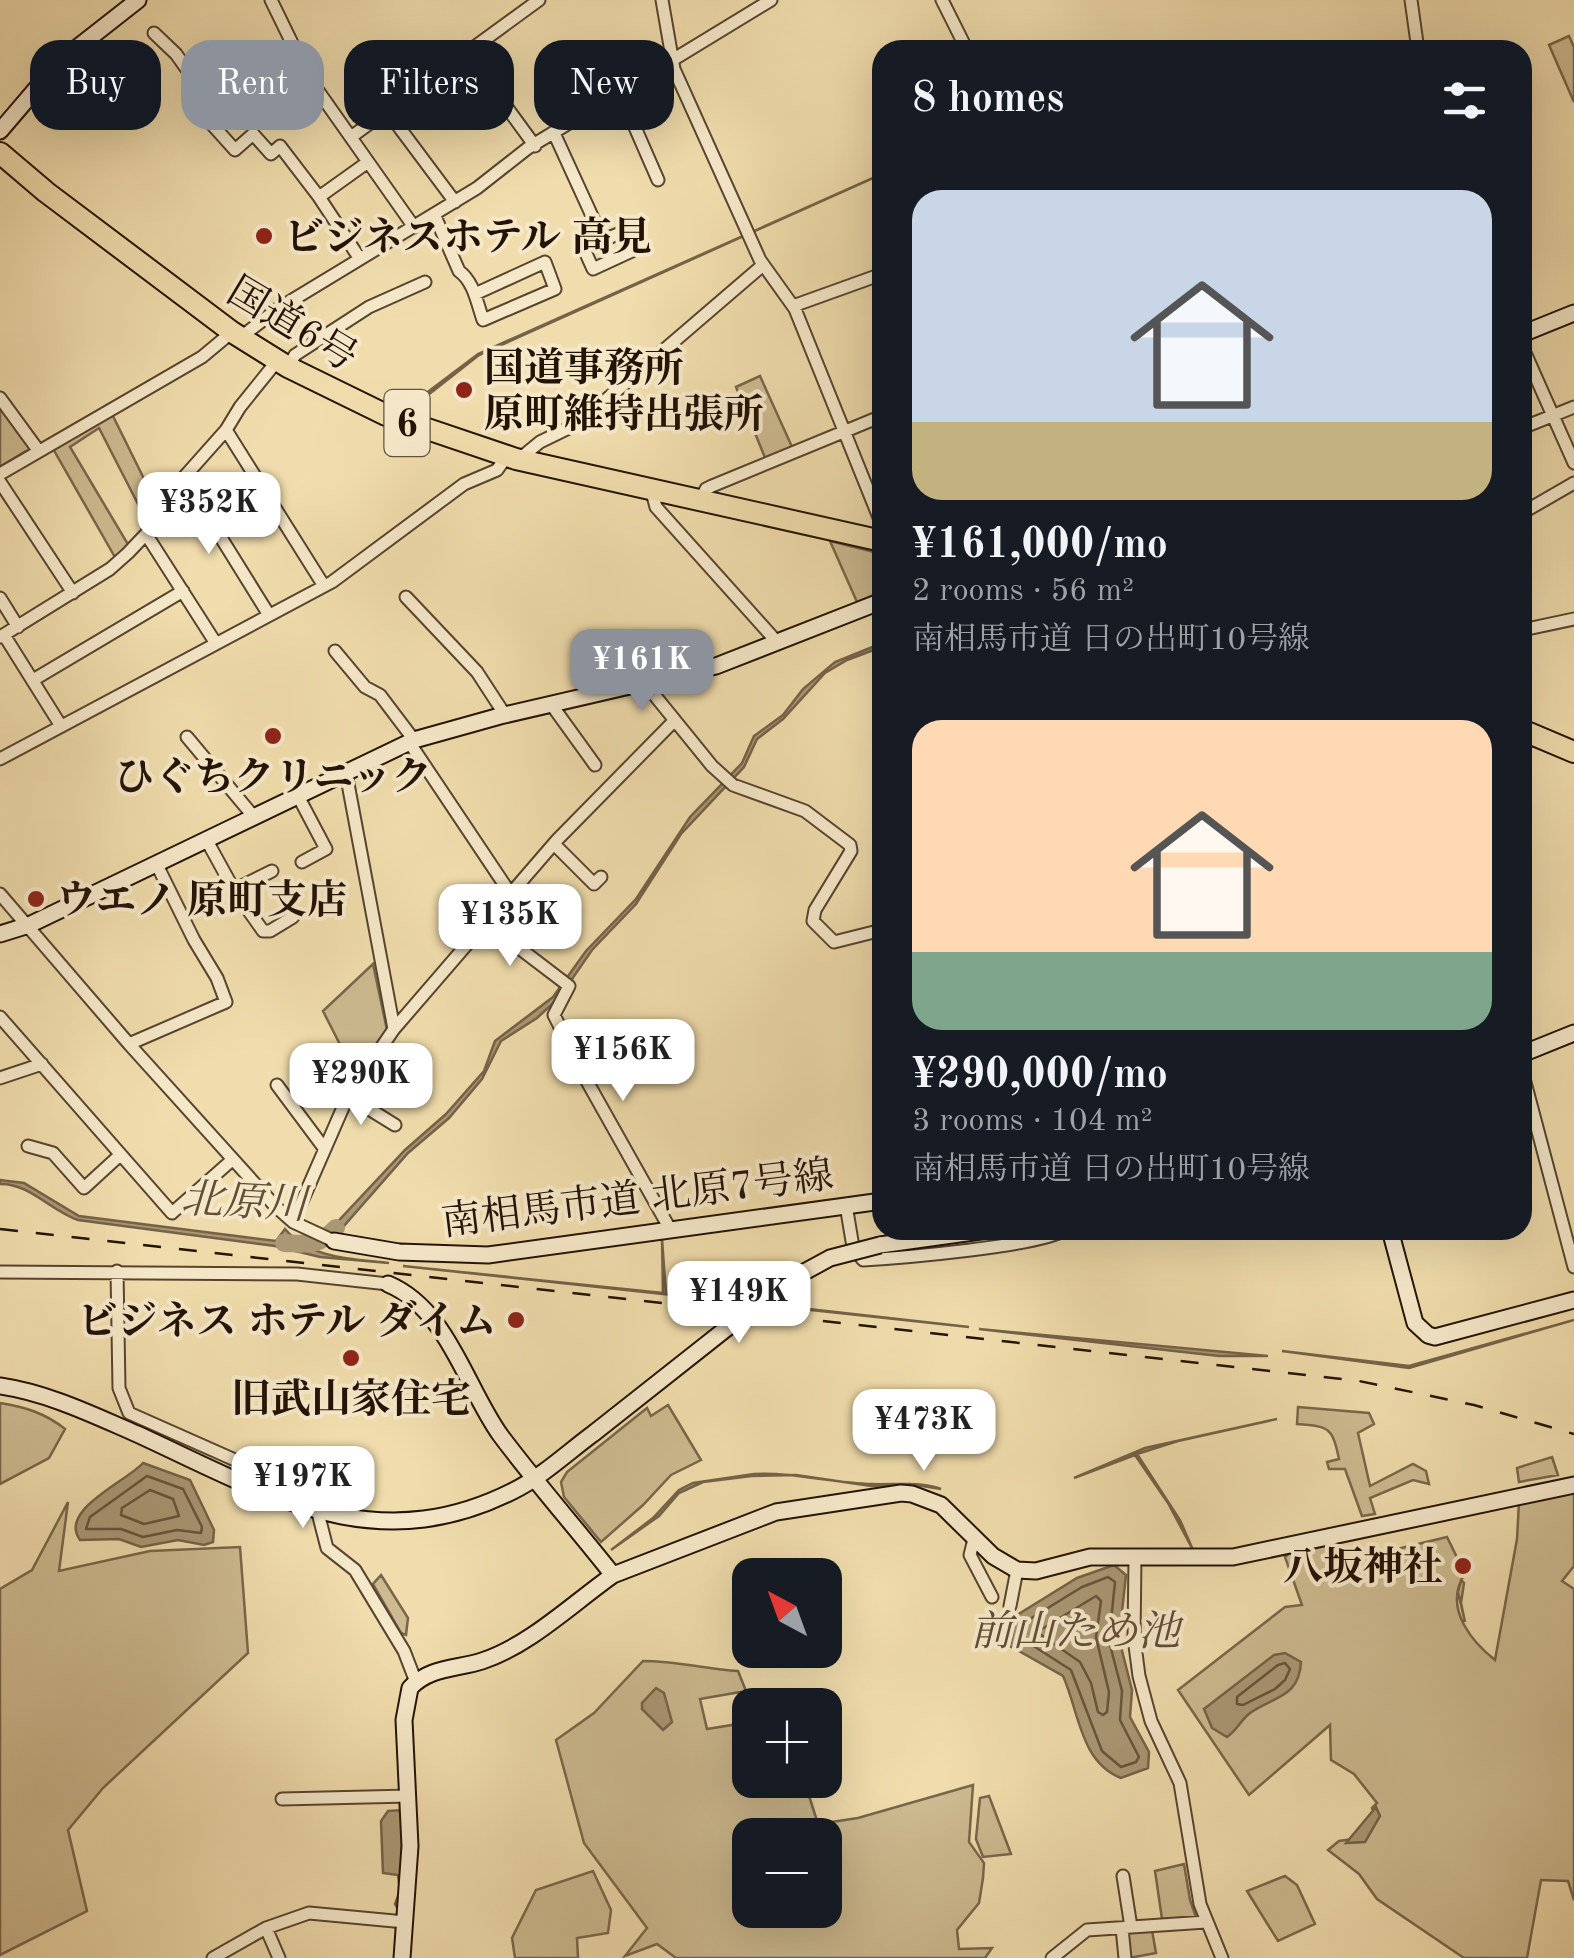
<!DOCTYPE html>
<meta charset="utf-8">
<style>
body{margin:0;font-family:"Old Standard TT","Noto Serif JP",serif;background:#242831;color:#f1f3f6;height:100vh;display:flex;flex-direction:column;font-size:38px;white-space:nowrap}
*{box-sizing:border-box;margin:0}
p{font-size:32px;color:#9ea1a6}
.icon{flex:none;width:55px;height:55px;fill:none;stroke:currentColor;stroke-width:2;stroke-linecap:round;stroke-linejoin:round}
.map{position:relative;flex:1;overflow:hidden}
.panel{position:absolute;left:872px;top:40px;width:660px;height:1200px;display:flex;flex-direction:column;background:#171b24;border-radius:30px;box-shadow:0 10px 40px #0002}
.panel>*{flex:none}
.top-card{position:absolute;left:30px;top:40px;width:692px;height:90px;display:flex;gap:20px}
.needle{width:65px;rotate:319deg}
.controls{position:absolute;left:732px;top:1558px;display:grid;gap:20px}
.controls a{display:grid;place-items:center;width:110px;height:110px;border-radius:20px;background:#171b24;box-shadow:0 10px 40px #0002;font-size:50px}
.price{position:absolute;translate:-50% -85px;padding:0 22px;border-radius:20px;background:#fff;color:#222;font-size:32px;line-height:65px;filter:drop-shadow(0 2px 5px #0008)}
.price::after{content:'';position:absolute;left:50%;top:60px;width:30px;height:22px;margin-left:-15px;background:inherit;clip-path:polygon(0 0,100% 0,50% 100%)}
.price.active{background:#8c9099;color:#fff}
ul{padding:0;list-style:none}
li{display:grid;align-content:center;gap:20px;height:530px;padding:0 40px}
li span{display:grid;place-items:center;height:310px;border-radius:30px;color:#555}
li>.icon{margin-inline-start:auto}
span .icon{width:180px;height:180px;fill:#fffc;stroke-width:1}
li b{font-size:42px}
h2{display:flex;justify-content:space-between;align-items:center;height:120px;padding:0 40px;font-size:42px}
.tag{padding:0 35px;border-radius:30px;background:#171b24;box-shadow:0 10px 40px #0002;font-size:35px;line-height:90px}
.tag.active{background:#8c9099;color:#fff}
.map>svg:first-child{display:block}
.green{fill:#cdba90;stroke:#78664b;stroke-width:2.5;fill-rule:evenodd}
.water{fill:#aa9774;stroke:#746248;stroke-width:2.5}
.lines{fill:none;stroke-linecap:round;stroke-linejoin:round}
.shore{stroke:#66543d;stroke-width:2.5}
.river{stroke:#aa9774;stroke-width:18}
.street-casing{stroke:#564430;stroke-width:15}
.secondary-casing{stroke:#231206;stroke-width:19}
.highway-casing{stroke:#231206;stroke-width:24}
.street{stroke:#f5e8c9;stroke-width:11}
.secondary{stroke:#f5e8c9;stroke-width:15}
.highway{stroke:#f0dcac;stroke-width:20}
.rail{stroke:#231206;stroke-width:2.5;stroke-dasharray:18 18;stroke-linecap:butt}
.secondary-bridge-casing{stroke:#231206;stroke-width:19;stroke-linecap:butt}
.secondary-bridge{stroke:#f5e8c9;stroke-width:15}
.poi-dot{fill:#8f2418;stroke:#f5e8c9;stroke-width:4}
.labels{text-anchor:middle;stroke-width:8;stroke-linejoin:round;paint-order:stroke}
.shield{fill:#f5e8c9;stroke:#625240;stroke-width:2.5}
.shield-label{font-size:38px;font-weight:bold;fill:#231206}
.poi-label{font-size:40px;font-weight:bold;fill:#231206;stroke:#f5e8c9;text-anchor:start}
.street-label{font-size:40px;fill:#231206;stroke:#f5e8c9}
.water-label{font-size:42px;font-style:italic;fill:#604e37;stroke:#f5e8c9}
</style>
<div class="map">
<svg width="1574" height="1958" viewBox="0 0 1574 1958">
<rect width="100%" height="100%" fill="#f0dcac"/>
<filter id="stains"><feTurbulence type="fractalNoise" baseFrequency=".002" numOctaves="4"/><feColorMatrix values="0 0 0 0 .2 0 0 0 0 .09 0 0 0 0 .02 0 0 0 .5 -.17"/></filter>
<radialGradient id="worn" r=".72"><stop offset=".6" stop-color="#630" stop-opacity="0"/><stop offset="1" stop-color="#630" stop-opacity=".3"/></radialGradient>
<path class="green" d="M1569 36 1574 47V102L1549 45Z
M760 376 793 449 766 460 736 387Z
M0 403 31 448 0 467Z
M111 412 153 497 139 506 99 428 70 447 129 546 116 559 52 447Z
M830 541 882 554V592L857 602Z
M373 964 387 1030 356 1076 323 1011Z
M0 1403C25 1407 45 1413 65 1429L49 1458 0 1484Z
M668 1405 701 1460 671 1475 643 1505 601 1542 564 1497 561 1482 567 1472 647 1408 651 1416Z
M1298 1407 1369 1413 1374 1424 1358 1433 1370 1486 1413 1464 1426 1471 1429 1484 1413 1480 1370 1498 1375 1514 1362 1516 1345 1469H1329L1327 1462 1339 1459C1332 1426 1329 1427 1297 1424Z
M1552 1457 1558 1475 1519 1482 1517 1468Z
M1574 1482V1566L1562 1581 1574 1589V1900L1568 1881 1541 1880 1527 1958H1464L1377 1899 1359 1874 1328 1850 1339 1841 1360 1838 1376 1817 1372 1808 1377 1803 1354 1774 1331 1760 1330 1725 1249 1795 1178 1690 1285 1607 1302 1605 1285 1557 1298 1546 1321 1542 1345 1562 1372 1549 1389 1551 1447 1537 1465 1574 1461 1580 1464 1583 1461 1603 1465 1622 1458 1592 1461 1581C1447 1611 1472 1642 1495 1660L1517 1539 1519 1502Z
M68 1502 59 1571 150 1551 240 1547 248 1653 103 1788 68 1830 87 1911 0 1955V1589L32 1570Z
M381 1575 408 1618 406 1635 401 1633 373 1584Z
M643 1661C676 1661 706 1669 738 1671L746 1691 700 1699 707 1729 750 1722V1780H804L818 1824 858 1818 973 1785 969 1842 984 1863 983 1878 979 1903 957 1930 959 1949 992 1948 985 1958H676L657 1944 625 1956 647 1928 584 1843 556 1740 594 1713ZM750 1835H825V1910H750Z
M989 1796 1011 1854 983 1857 976 1839 980 1798Z
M1184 1864 1190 1900 1196 1917 1162 1919 1155 1871Z
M593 1871 611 1910 608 1933 577 1938 578 1958H515L512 1938 536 1890Z
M1285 1876 1297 1885 1315 1924 1278 1941 1247 1891Z
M1152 1930 1156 1953 1129 1958 1127 1939 1130 1932Z"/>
<path class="water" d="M882 174 479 355 410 409 408 407 478 354Z
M882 643V647L847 660 825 673 783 719 757 739 744 767 681 834 636 904 592 950 559 998 537 1018 501 1041 482 1079 449 1118 408 1153 336 1235 328 1232 405 1150 446 1114 484 1071 495 1041 553 997 586 951 636 899 690 817 742 763 754 736 783 715 803 689 835 662Z
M0 1180 24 1183 79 1216 276 1241 285 1229C310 1259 354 1259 389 1263L320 1257 275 1246 78 1220C51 1211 29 1183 0 1184Z
M662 1239 666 1293 969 1327 403 1266 663 1293Z
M1574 1320 1409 1368 1282 1351 1409 1366Z
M979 1329 1268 1356H1219Z
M1277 1419 1178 1441 1137 1454 1180 1520 1193 1550 1168 1503 1135 1455 1074 1478 1145 1448Z
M143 1463 190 1480 214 1530 213 1542 204 1545 178 1540 141 1547 119 1539 80 1540C58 1510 126 1482 143 1463Z
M754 1474C795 1472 832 1483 872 1484 896 1485 919 1481 941 1489L910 1484 871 1486 796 1475 752 1476 703 1482 679 1493 659 1516 611 1550 653 1518 679 1490 693 1483Z
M1114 1565 1126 1575 1119 1639 1132 1690 1130 1717 1149 1752 1148 1768 1121 1778C1080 1762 1079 1711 1063 1676L1010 1646 1017 1615 1077 1578Z
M1285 1653 1301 1662C1299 1698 1274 1696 1250 1713 1241 1720 1237 1730 1227 1737L1212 1728 1204 1709 1274 1655Z
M656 1688 664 1693 672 1722 663 1730 642 1709V1703Z
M1376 1807 1380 1816 1365 1842 1346 1843Z
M403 1810 400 1912 395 1904 400 1891 398 1875 383 1873 381 1821 388 1811Z"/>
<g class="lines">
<path class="shore" d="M147 1476 183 1489 202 1527 201 1533 177 1530 143 1537 121 1529H86L90 1517Z
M150 1490 173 1499 179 1516 144 1524 121 1515 122 1508Z
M1108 1577 1115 1582 1109 1641 1122 1691 1120 1720 1139 1757 1136 1762 1121 1767 1102 1751 1071 1670 1021 1638 1025 1622 1082 1587Z
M1096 1596 1101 1601 1096 1637 1109 1692 1107 1712 1103 1715 1098 1712 1091 1683 1080 1662 1037 1632Z
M1285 1663 1290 1669 1285 1680 1275 1689 1243 1705 1237 1704V1697L1278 1665Z"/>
<path class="river" d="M284 1243C308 1244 318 1247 336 1228"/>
<g class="street-casing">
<path id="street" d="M271 0 309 78 414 227
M662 0 674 69 760 260 795 309 882 525
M942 0 967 50
M1411 0 1418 50
M154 33 176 54 208 99 199 110 235 150 253 134 271 154 280 146 319 197
M467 53 535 146
M620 93 658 180
M387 111 455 202
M554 133 603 240 584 249 593 269 632 251 623 232 603 240
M351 137 539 0
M434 214 459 271C474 282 477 303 483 320L555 289 545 262 475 294
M360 259 319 197 368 162
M793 306 882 274
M241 337 276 310 477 188 528 148 771 0
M1522 346 1574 463
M288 367 295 355 369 307 425 282
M0 398 38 450
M1522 428 1574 407
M226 430 324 586
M518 460 540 442 579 423 763 265
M0 474 202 357 232 332
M184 478 269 615
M0 482 73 593
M652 492 656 507 777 642
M699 502 706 489 712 486 882 416
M1522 513 1574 483
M146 534 215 642
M406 597 477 672 505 715
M0 598 18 627
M1522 630 1574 619
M4 635 61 726
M0 637 110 569 128 553 146 534 170 493 226 430 240 407 277 361
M335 651 365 687 380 695 414 740
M33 680 183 591
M643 681 712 766 733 785 805 811 850 845 851 851 815 910 813 921 834 942 882 930
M551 704 595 765
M187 737 254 817
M409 742 510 893
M1522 747 1534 736
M0 759 332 582 464 484 497 470 507 456
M346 773 394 1029
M298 796 326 849 302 862
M206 839 234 890 263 931H270L293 917
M554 844 594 884 601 877
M234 890 272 871
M0 894 129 1044 276 1207 293 1222 334 1241
M485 922 569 986 554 1015 588 1083 670 1229
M0 1017 172 1213 232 1160
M129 1044 226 1002 217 978 194 940 156 863
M1522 1071 1574 1267
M0 1078 42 1064
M277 1085 324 1148
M348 1096 395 1125
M28 1146 53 1153 84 1188 120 1155
M846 1205 853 1247 863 1260C897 1258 1043 1246 1064 1230
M293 1222 348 1096 394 1029 557 840 674 721
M117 1271 119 1388 129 1413 235 1460 307 1487 312 1495 310 1510
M0 1272 297 1274 388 1284
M318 1513 327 1548 355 1570 404 1651 416 1682
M974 1539 970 1555 992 1597
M1135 1558 1134 1638 1139 1676 1151 1721 1180 1783 1200 1904 1222 1958
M1010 1606 1017 1570
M282 1799 409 1796
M1123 1876 1131 1927
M266 1928 279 1958
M1122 1928 1125 1958
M213 1958 266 1928 309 1913 405 1922
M1052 1958 1087 1930 1206 1922"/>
</g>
<g class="secondary-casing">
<path id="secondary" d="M0 131 59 62 138 0
M1522 334 1574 313
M0 934 29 925 414 740 500 716 716 666 882 601
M1522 1054 1574 1033
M1390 1230 1415 1323 1428 1335 1435 1337 1574 1300
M334 1241 399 1252 488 1255 882 1201
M880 1245 988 1230
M388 1284C448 1309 466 1388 501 1436 537 1484 576 1528 613 1575L776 1512 901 1493 912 1494 941 1505 993 1556 1017 1570 1036 1571 1090 1557H1233L1574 1485
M0 1386C48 1393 93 1415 137 1434 264 1492 372 1562 513 1491 543 1476 568 1452 594 1433
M402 1958 410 1846 404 1720 410 1688C429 1667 457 1669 482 1661 530 1645 572 1604 613 1575"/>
</g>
<g class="highway-casing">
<path id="highway" d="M0 153 46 192 232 332 288 367 386 415 516 459 882 541
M1522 730 1574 752"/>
</g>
<use href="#street" class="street"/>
<use href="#secondary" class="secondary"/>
<use href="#highway" class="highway"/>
<path class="rail" d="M0 1229 1359 1381 1474 1405 1574 1434"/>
<g class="secondary-bridge-casing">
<path id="secondary-bridge" d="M594 1433 784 1283 830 1258 880 1245"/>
</g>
<use href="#secondary-bridge" class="secondary-bridge"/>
</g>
<g class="poi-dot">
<circle cx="264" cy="236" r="10"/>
<circle cx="464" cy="390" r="10"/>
<circle cx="273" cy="736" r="10"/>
<circle cx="36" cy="899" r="10"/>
<circle cx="516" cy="1320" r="10"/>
<circle cx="351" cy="1358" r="10"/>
<circle cx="1463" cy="1566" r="10"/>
</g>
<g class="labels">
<rect class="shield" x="384.5" y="390" width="45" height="66" rx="8"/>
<g class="shield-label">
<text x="407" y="436">6</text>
</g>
<g class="poi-label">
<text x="284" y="250">ビジネスホテル 高見</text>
<text x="484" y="381">国道事務所<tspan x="484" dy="46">原町維持出張所</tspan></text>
<text x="273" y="790" text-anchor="middle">ひぐちクリニック</text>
<text x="56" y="913">ウエノ 原町支店</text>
<text x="496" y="1334" text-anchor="end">ビジネス ホテル ダイム</text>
<text x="351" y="1412" text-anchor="middle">旧武山家住宅</text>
<text x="1443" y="1580" text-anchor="end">八坂神社</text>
</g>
<g class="street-label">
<text transform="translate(293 323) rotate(31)" y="14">国道6号</text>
<text transform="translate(637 1197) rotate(-7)" y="14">南相馬市道 北原7号線</text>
</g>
<g class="water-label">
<text transform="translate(244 1200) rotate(3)" y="15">北原川</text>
<text x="1075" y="1645">前山ため池</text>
</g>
</g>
<rect width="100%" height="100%" filter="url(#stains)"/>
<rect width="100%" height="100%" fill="url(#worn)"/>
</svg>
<div class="controls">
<a><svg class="needle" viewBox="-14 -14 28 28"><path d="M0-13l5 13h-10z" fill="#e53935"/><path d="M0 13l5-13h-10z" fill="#9ea1a6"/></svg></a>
<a>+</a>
<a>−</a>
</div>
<b class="price" style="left:209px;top:557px">¥352K</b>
<b class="price active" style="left:642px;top:714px">¥161K</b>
<b class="price" style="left:510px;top:969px">¥135K</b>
<b class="price" style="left:623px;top:1104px">¥156K</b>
<b class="price" style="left:361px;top:1128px">¥290K</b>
<b class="price" style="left:739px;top:1346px">¥149K</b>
<b class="price" style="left:924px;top:1474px">¥473K</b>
<b class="price" style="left:303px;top:1531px">¥197K</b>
<div class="top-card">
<a class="tag">Buy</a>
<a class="tag active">Rent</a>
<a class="tag">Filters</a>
<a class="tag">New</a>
</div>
<section class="panel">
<h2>8 homes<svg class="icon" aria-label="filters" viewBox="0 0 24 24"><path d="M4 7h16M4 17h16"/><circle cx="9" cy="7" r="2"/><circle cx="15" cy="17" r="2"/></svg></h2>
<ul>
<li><span style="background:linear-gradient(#c9d6e8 75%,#c2b280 0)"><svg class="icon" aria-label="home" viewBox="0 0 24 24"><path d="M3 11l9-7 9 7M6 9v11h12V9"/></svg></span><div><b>¥161,000/mo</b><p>2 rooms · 56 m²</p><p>南相馬市道 日の出町10号線</p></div></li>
<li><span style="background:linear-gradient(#ffd9b3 75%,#7fa58c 0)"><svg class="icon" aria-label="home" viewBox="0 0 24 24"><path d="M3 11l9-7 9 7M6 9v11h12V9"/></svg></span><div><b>¥290,000/mo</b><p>3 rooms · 104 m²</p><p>南相馬市道 日の出町10号線</p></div></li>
</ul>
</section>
</div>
